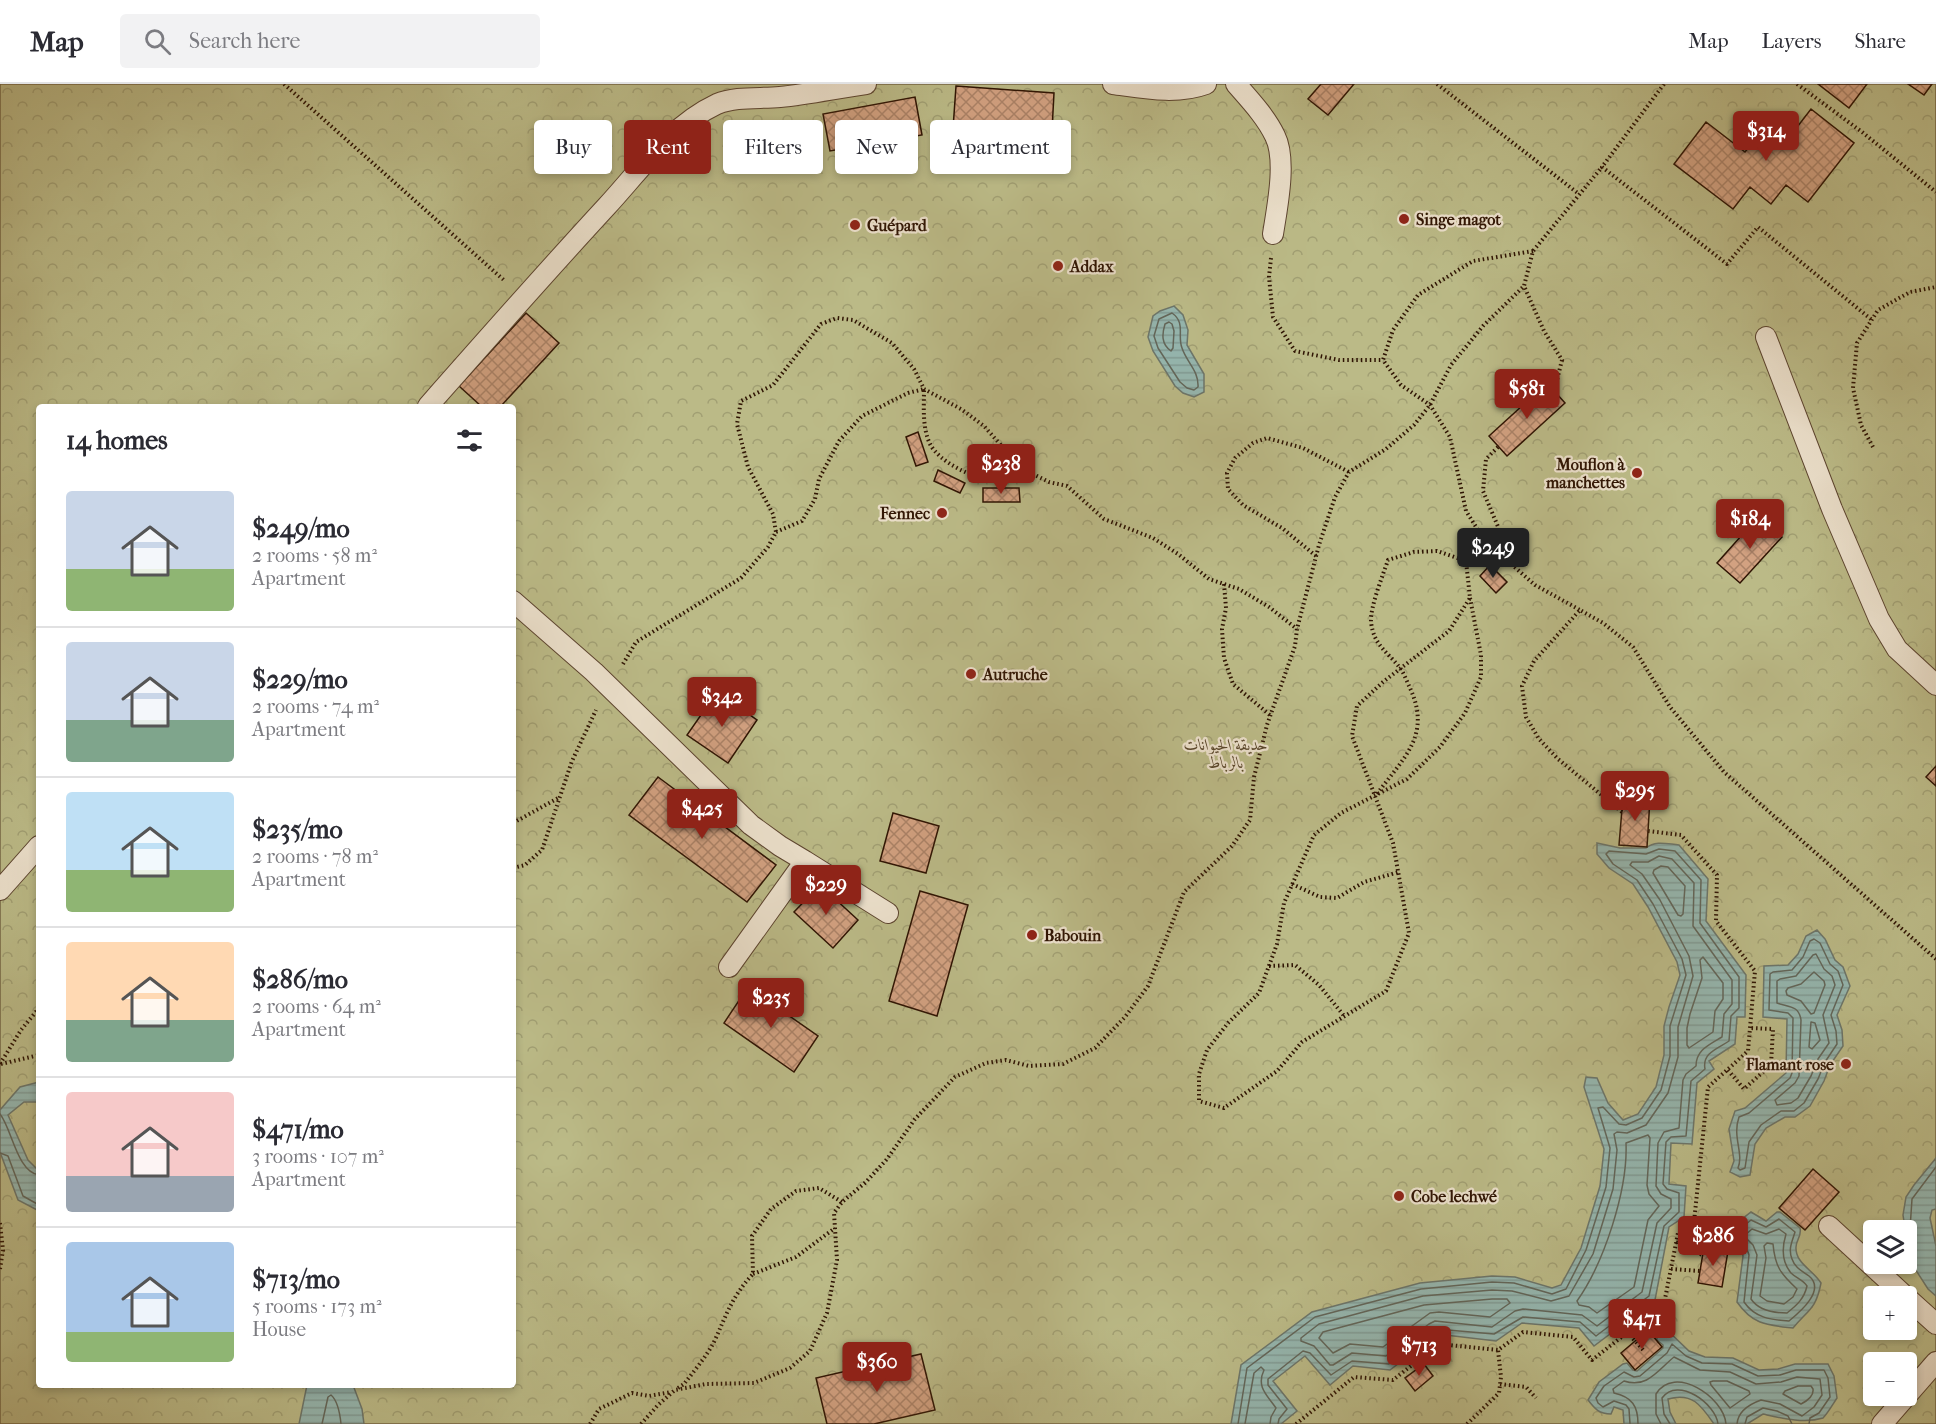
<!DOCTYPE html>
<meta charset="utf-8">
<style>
body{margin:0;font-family:"IM FELL French Canon",Amiri,serif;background:#f2f2f3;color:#2b2b33;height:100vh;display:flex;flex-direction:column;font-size:22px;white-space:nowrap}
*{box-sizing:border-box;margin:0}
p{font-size:20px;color:#7c7c81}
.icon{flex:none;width:33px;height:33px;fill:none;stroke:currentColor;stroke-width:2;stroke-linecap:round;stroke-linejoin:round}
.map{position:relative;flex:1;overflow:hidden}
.side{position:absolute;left:36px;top:320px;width:480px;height:984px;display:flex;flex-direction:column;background:#fff;border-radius:6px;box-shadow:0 3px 9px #0003}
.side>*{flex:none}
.guide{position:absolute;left:534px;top:36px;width:570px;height:54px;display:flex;gap:12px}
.fabs{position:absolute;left:1863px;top:1136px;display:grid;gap:12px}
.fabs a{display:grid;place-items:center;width:54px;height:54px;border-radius:6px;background:#fff;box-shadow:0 3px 9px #0003;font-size:30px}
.price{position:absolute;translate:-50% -51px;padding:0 14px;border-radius:6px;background:#8f2418;color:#fff;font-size:20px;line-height:39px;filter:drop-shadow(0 2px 3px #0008)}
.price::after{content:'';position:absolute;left:50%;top:36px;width:18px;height:14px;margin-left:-9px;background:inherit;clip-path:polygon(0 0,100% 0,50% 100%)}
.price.current{background:#222;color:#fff}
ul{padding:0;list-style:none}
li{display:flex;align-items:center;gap:18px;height:150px;padding:0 30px}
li+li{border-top:2px solid #e1e1e2}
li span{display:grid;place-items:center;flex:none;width:168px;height:120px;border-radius:6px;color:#555}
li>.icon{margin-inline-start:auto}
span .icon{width:72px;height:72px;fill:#fffc;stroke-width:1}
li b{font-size:26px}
h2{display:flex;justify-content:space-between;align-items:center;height:72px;padding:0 30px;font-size:26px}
.chip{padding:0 21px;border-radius:6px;background:#fff;box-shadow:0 3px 9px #0003;font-size:21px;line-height:54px}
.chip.current{background:#8f2418;color:#fff}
header{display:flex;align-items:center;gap:36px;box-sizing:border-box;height:84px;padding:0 30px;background:#fff;border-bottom:2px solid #e1e1e2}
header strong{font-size:28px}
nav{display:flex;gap:33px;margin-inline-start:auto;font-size:21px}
.search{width:420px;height:54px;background:#f2f2f3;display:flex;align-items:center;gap:15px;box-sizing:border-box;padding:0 21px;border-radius:6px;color:#7c7c81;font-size:22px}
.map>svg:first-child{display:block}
.park{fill:url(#park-crowns);stroke:#756745;stroke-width:1.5;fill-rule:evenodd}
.water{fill:url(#water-rules);stroke:#6c766b;stroke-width:1.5}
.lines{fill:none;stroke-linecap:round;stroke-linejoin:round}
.shore{stroke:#62665a;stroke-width:1.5}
.building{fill:url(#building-cross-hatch);stroke:#2f1403;stroke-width:1.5}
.service-casing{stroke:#5c442f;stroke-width:22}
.path{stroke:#2f1403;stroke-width:4;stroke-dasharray:1.5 3;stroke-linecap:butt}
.service{stroke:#ede2ce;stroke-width:20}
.poi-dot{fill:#8f2418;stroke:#ede2ce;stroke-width:2}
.labels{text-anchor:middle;stroke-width:4.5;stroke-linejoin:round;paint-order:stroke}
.poi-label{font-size:16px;font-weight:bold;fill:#2f1403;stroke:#ede2ce;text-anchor:start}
.park-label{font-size:16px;font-style:italic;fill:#59462b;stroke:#ede2ce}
</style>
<header>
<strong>Map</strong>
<div class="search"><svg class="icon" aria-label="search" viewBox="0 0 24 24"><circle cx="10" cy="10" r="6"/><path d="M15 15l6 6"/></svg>Search here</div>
<nav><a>Map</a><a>Layers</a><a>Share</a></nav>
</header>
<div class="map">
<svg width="1936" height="1340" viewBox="0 0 1936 1340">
<defs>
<pattern id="park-crowns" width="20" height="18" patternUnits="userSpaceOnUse" patternTransform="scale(1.5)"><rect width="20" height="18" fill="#bbba87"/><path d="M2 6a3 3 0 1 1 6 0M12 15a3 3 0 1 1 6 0" fill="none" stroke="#a19f73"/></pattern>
<pattern id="water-rules" width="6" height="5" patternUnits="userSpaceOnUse" patternTransform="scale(1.5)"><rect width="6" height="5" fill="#95b7b0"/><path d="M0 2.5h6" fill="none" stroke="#819c96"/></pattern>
<pattern id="building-cross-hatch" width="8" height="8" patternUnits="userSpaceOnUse" patternTransform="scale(1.5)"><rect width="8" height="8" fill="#d2a181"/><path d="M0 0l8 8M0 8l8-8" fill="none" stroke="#ab8267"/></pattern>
</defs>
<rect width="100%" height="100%" fill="#e3d3b4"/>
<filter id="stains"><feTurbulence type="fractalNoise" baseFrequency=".00333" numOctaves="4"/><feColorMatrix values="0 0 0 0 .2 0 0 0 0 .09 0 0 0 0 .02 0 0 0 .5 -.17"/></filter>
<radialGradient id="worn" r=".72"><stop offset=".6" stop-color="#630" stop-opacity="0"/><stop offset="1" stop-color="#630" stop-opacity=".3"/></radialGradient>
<path class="park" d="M0 0H1936V1340H0ZM39 322H513V1300H39ZM1874 1146H1906V1179H1874ZM1874 1212H1906V1245H1874ZM1874 1278H1906V1311H1874Z"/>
<path class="water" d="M1174 222 1183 231 1188 246 1187 261 1204 290V308L1194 313 1183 309 1175 302 1153 267 1148 253 1153 232 1160 227Z
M1597 759 1620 764H1646C1656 756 1667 760 1679 761L1708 795 1706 837 1746 891 1745 933H1737L1735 960 1709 977 1714 985 1697 999 1692 1060 1671 1059 1669 1100 1686 1102 1684 1133 1669 1143 1655 1216 1594 1262 1579 1244 1522 1239 1496 1257 1437 1250 1390 1286 1353 1282 1330 1301 1305 1272 1273 1297 1297 1327 1281 1340H1231L1241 1281 1312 1228 1420 1199 1492 1192 1515 1193 1552 1204 1561 1201 1581 1164 1600 1102 1604 1065 1584 1003 1586 993 1597 994 1608 1019 1623 1036 1638 1030 1656 1003 1664 971V942L1669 923 1680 891 1677 878 1648 823 1633 800 1609 784 1597 770Z
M1817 846 1825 855 1835 876 1843 883 1850 902 1837 931 1842 946 1843 962 1830 981 1824 997 1810 1022 1795 1033H1785L1766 1044 1755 1060 1750 1091 1740 1093 1730 1088 1734 1077 1729 1045 1735 1027 1745 1024 1786 989 1787 935 1763 933 1764 882 1788 881 1798 870 1806 852Z
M39 998V1020L36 1018H24L8 1031 28 1076 39 1087V1127L18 1116 0 1068V1026L20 1003Z
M1936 1074V1125L1932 1126 1930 1134 1936 1162V1212L1928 1205 1910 1177 1903 1131 1906 1113 1914 1101Z
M1751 1128 1766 1137 1777 1128H1780L1800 1144C1802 1152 1796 1156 1796 1163 1795 1179 1813 1186 1821 1199 1816 1225 1809 1225 1793 1244 1767 1241 1753 1241 1737 1218L1743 1172 1742 1167 1732 1161 1724 1146 1733 1142Z
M1666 1245 1689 1267 1705 1273 1733 1274 1759 1286 1778 1285 1795 1280H1828L1834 1292 1837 1314C1833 1320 1828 1329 1823 1334 1804 1340 1781 1334 1763 1330L1747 1340H1714C1701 1321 1692 1308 1668 1315L1670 1328 1676 1340H1624L1623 1326 1614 1323 1611 1330C1599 1330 1595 1325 1588 1316L1599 1298 1623 1280 1627 1279 1633 1286 1637 1287 1663 1264V1261L1657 1256V1252Z
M307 1301H353L362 1325 364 1340H299Z"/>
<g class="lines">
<path class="shore" d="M1172 229C1186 239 1177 251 1182 264 1187 279 1199 287 1198 303L1194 306 1187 304 1180 298 1158 264 1154 252 1159 235Z
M1169 238 1172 240 1174 247 1173 264 1171 267C1161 260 1162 250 1165 240Z
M1659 772 1672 775 1694 799 1693 842 1732 896V920L1724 930 1722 953C1709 961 1696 966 1696 982L1686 990 1683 996 1679 1044 1664 1048 1658 1059 1656 1102 1661 1110 1671 1115V1124L1657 1139 1642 1208 1597 1242 1582 1231 1523 1225 1515 1227 1492 1243 1435 1237 1429 1240 1386 1272 1352 1269 1333 1281H1330L1314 1262 1301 1257V1254L1319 1240 1423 1212 1492 1206 1512 1207 1551 1217 1569 1212 1593 1170 1613 1105 1617 1066 1614 1050 1617 1048 1627 1049 1646 1041 1668 1009 1678 973V943L1693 892 1689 872 1660 816 1642 790 1630 781 1632 778H1648Z
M1661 782 1668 783 1685 802 1683 830 1681 832 1678 831 1653 789 1654 786Z
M1814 855 1820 859 1830 880 1838 887 1843 901 1831 931 1836 947 1837 960 1825 978 1818 995 1804 1019 1794 1027H1781L1761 1041 1749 1058 1745 1084 1740 1086 1738 1084C1744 1069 1732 1053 1739 1033L1749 1029 1790 994 1792 989 1793 934 1788 929 1769 926 1770 890 1773 888 1792 886 1803 873 1810 857Z
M1816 870 1824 885 1832 892 1835 901 1823 931 1829 959 1818 975 1811 992 1798 1014 1791 1019 1777 1021 1775 1016 1795 999 1799 992 1801 936C1799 921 1788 923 1777 919V897L1780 895 1796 892 1813 871Z
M1703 873 1723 899V915L1715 927 1713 948 1689 964 1687 961V944L1690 930 1702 894 1700 876Z
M1814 888 1824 897 1825 901 1814 929 1811 930 1801 917 1787 911 1786 907 1788 904 1801 900Z
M1811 938 1815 939 1820 956 1812 965 1809 963Z
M0 1030C12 1045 17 1088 39 1091
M1648 1051 1650 1054 1647 1101 1649 1110 1659 1122 1648 1136 1634 1203 1597 1229 1589 1223 1579 1221 1577 1217C1604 1179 1628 1106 1626 1059Z
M0 1069 8 1072 23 1112 39 1121
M1779 1135 1795 1148C1792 1158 1788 1165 1792 1175 1795 1184 1802 1187 1809 1192 1826 1206 1800 1228 1789 1237 1771 1236 1755 1234 1744 1218L1749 1171C1747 1161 1738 1159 1733 1151L1751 1136 1766 1143Z
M1752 1145 1766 1150 1779 1145 1786 1150C1782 1163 1781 1177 1791 1189 1796 1194 1803 1196 1807 1202 1804 1215 1797 1221 1787 1229 1774 1229 1759 1227 1751 1215L1757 1171 1753 1161 1744 1152Z
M1906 1151 1910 1145 1912 1115 1936 1083
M1767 1159 1773 1160C1775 1183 1781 1190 1797 1205L1793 1213 1784 1220 1767 1217 1760 1212 1766 1174 1764 1162Z
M1492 1215H1507L1510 1219 1490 1233 1439 1228 1430 1229 1383 1263 1350 1260 1333 1269 1319 1254 1323 1248 1424 1221Z
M1713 1297H1727L1749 1307 1750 1310 1730 1324 1711 1301 1710 1298Z
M1798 1302H1811L1813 1305C1814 1312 1807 1317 1801 1320L1783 1310 1785 1307Z
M322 1340 328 1313 331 1311C338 1317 340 1330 341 1340
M1238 1340 1247 1284 1315 1233 1421 1205 1492 1198 1514 1199 1552 1210 1566 1205 1586 1166 1606 1103 1610 1064 1598 1024 1603 1023 1619 1040 1626 1041 1642 1034 1661 1006 1670 972V942L1686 891 1682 875 1653 820 1637 796 1613 780 1606 770 1609 767 1646 770 1659 765 1675 767 1701 796 1700 839 1739 893V924L1731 932 1729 957C1717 965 1702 969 1705 985L1691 997 1686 1052 1671 1053 1666 1058 1663 1100 1667 1105 1679 1109V1128L1664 1142 1649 1212 1596 1252 1580 1238 1523 1233 1494 1250 1436 1245 1389 1280 1352 1277 1331 1291 1310 1269 1303 1267 1268 1295V1301L1287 1325 1279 1335 1278 1340
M1245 1340 1254 1289 1261 1283 1264 1286C1256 1303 1267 1311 1276 1324L1271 1333 1270 1340
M1630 1340 1629 1325 1626 1321 1614 1317 1603 1323 1598 1319 1596 1314 1604 1302 1624 1288 1634 1293 1640 1292 1667 1269 1672 1260 1686 1272 1702 1279 1732 1280 1758 1292 1780 1291 1796 1286H1824L1828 1294 1830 1313 1819 1329 1810 1334 1809 1340
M1638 1340C1638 1322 1632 1313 1614 1309L1613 1305 1624 1297C1647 1305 1658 1286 1674 1273L1700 1286 1730 1288 1756 1300 1781 1298 1797 1293 1820 1295 1822 1311 1814 1323 1802 1332 1780 1320 1761 1316C1750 1320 1738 1327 1737 1340
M1661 1340 1656 1330V1310C1674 1280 1724 1313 1726 1340
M1670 1340 1664 1330 1662 1314C1678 1292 1716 1320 1718 1340
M1745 1340 1747 1333 1763 1324 1777 1327 1788 1332 1792 1340"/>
</g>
<path class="building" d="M1321 0H1354L1328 31 1308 15Z
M1818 0H1867L1849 24Z
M1908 0H1932L1924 11Z
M956 2 1054 9 1051 65 952 59Z
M915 13 922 51 830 67 823 30Z
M1811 25 1854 59 1808 118 1786 101 1771 120 1750 103 1733 125 1674 80 1706 38 1745 68 1761 48 1781 64Z
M526 229 559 259 501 322H481L459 302Z
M1547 299 1565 319 1507 372 1489 352Z
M918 348 928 378 916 382 906 353Z
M938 386 965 399 960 409 934 397Z
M983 404H1019L1020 418H983Z
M1759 432 1782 453 1740 499 1717 479Z
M1490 481 1507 498 1496 509 1480 492Z
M717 608 757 636 728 679 687 651Z
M1936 682V702L1926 693Z
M658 693 776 781 747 818 629 731Z
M1623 713 1650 715 1647 763 1619 761Z
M893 729 939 742 926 789 880 777Z
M820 801 858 836 833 864 794 828Z
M920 807 968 821 937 932 889 917Z
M748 903 818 952 794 988 724 939Z
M1813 1085 1839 1108 1805 1146 1779 1124Z
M1704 1163 1728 1167 1722 1203 1698 1199Z
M1648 1246 1662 1263 1635 1286 1621 1269Z
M921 1270 935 1326 874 1340H827L816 1294Z
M1424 1280 1433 1292 1415 1307 1405 1294Z"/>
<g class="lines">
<g class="service-casing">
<path id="service" d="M1113 0C1143 4 1176 11 1206 0
M1236 0C1250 16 1266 33 1275 52 1287 76 1277 124 1273 150
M1766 253 1832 425 1879 535 1897 565 1936 601
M428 322C487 255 546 188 607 122 640 86 672 41 717 20 736 12 760 15 780 13 809 10 837 4 866 0
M513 517 594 588 751 741 780 762 805 777 729 883
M805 777 888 829
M0 806 39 762
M1829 1142 1905 1212
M1906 1213 1936 1240
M1882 1340 1936 1278"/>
</g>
<path class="path" d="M284 0 505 197
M1437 0 1579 110
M1664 0 1602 83 1727 180 1758 143 1872 236
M1797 0 1862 48 1936 108
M1533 167 1473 177 1418 211 1393 246 1383 276 1401 301 1430 321 1450 353 1466 427 1485 457 1535 501 1580 526
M1271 174 1269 193 1273 233 1295 267 1339 276H1383
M1554 308 1562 276 1544 247 1524 202 1533 167 1602 83
M1498 363 1486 375 1483 407 1499 445 1507 476
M1873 363 1861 341 1853 304 1857 259 1878 226 1910 208 1936 203
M776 448 802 437 815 415 819 395 839 357 862 332 908 309 924 305C924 323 922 343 930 360 939 378 976 397 996 395 1006 395 1013 389 1021 384
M1316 472 1282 444 1243 421 1228 405 1227 389 1235 374 1253 359 1267 354 1303 364 1349 388
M1224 500 1226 524 1222 545 1224 574 1233 600 1271 632
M1470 514 1481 571V593L1465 629 1440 663 1407 695 1341 729 1314 751 1284 819 1277 860 1259 909 1228 939 1207 966 1199 990V1017L1224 1024 1277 987 1302 958 1386 907 1409 849 1393 759 1352 652 1357 622 1383 598 1449 547 1470 514 1466 477 1485 457
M623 580 636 558 741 494 768 463 776 448 773 430 748 383 737 340 741 317 773 301 821 240 837 234 853 236 892 259 914 285 924 305 961 325 984 342 1021 384 1049 398 1067 402 1104 435 1153 454 1178 470 1209 495 1239 505 1269 523 1297 545
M1377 710C1403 674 1432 652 1410 604 1407 598 1404 589 1400 584 1387 567 1374 562 1371 538 1370 523 1383 491 1388 476L1414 468 1437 467 1466 477
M1622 728 1558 675 1539 655 1526 633 1522 602 1534 577 1580 526 1603 539 1633 563 1670 623 1724 688 1936 875
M513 739 560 713
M513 784 525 781 542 766 572 677 596 626
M1292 800 1320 813 1337 814 1364 798 1399 788
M1269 882 1295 881 1319 901 1345 933
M0 980 21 946 39 924
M1 980 39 971
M1728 986 1744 1005 1771 981 1773 945 1750 944
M0 1139 3 1166 0 1185
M1676 1158 1702 1171
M1671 1185 1700 1187
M753 1190 796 1173 835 1144
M1627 1248 1644 1267
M1500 1300 1526 1303 1536 1314
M678 1304 684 1300C694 1287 706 1273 714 1258 726 1232 732 1212 753 1190L752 1152 771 1125 796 1107 819 1104 842 1118
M590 1340 599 1325 632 1309 649 1312 671 1308
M641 1340 658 1321 675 1306 706 1300 754 1299 790 1284 810 1267 827 1229 837 1176 834 1129 842 1118 866 1098 887 1075 915 1035 955 993 986 979 1006 976 1029 982 1063 980 1095 964 1125 933 1148 902 1184 808 1232 762 1250 736 1254 693 1267 641 1295 562 1297 545 1319 461 1335 413 1349 388 1386 365 1414 341 1430 321 1451 281 1483 242 1524 202
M1296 1340 1354 1293 1393 1296 1439 1260 1498 1266 1523 1248 1573 1253 1592 1276 1664 1220 1678 1149 1694 1138 1708 1003 1748 967 1755 887 1716 837 1717 791 1681 751 1648 747
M1467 1340 1499 1309 1501 1293 1498 1266"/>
<use href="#service" class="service"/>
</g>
<g class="poi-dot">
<circle cx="1404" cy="135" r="6"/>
<circle cx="855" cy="141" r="6"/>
<circle cx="1058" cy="182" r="6"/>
<circle cx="1637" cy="389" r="6"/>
<circle cx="942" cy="429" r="6"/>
<circle cx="971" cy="590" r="6"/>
<circle cx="1032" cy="851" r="6"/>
<circle cx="1846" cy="980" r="6"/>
<circle cx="1399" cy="1112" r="6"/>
</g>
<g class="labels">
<g class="poi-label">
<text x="1416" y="141">Singe magot</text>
<text x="867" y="147">Guépard</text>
<text x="1070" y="188">Addax</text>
<text x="1625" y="386" text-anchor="end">Mouflon à<tspan x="1625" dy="18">manchettes</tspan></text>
<text x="930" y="435" text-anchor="end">Fennec</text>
<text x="983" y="596">Autruche</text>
<text x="1044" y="857">Babouin</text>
<text x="1834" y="986" text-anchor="end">Flamant rose</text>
<text x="1411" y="1118">Cobe lechwé</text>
</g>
<g class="park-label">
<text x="1226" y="666">حديقة الحيوانات<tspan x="1226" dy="18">بالرباط</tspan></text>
</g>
</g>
<rect width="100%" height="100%" filter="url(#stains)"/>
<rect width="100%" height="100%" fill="url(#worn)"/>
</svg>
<div class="fabs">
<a><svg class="icon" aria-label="layers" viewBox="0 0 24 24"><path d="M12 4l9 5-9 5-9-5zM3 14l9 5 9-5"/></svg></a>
<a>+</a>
<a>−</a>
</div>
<b class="price" style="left:1766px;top:78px">$314</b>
<b class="price" style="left:1527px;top:336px">$581</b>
<b class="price" style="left:1001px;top:411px">$238</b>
<b class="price" style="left:1750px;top:466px">$184</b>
<b class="price current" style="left:1493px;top:495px">$249</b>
<b class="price" style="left:722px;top:644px">$342</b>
<b class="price" style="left:1635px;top:738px">$295</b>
<b class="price" style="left:702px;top:756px">$425</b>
<b class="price" style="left:826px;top:832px">$229</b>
<b class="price" style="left:771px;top:945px">$235</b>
<b class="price" style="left:1713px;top:1183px">$286</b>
<b class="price" style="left:1642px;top:1266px">$471</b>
<b class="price" style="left:1419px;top:1293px">$713</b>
<b class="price" style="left:877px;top:1309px">$360</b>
<div class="guide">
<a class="chip">Buy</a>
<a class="chip current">Rent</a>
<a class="chip">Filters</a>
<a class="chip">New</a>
<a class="chip">Apartment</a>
</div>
<section class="side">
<h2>14 homes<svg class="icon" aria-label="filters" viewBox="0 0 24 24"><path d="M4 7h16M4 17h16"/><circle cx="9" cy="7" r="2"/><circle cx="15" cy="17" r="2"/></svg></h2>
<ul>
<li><span style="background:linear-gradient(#c9d6e8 65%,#8fb573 0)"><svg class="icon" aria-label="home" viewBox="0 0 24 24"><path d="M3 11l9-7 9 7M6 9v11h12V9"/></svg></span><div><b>$249/mo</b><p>2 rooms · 58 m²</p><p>Apartment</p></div></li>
<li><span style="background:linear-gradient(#c9d6e8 65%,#7fa58c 0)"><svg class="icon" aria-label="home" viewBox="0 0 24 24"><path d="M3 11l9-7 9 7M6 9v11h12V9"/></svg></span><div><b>$229/mo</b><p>2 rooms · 74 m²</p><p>Apartment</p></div></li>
<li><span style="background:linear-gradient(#bfe0f5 65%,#8fb573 0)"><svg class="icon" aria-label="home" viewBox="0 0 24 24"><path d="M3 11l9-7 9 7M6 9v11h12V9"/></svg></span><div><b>$235/mo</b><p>2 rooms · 78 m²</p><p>Apartment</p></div></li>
<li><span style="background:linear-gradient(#ffd9b3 65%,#7fa58c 0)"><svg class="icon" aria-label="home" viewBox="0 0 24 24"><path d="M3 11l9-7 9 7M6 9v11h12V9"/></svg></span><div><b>$286/mo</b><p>2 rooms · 64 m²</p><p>Apartment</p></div></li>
<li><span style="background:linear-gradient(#f6c9c9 70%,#9aa5b1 0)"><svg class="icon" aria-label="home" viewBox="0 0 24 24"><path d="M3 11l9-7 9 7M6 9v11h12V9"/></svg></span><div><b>$471/mo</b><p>3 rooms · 107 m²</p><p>Apartment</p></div></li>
<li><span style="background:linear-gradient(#a9c7e8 75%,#8fb573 0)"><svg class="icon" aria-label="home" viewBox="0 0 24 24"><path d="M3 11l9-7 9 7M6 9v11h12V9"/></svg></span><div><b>$713/mo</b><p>5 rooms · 173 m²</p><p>House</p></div></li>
</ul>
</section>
</div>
